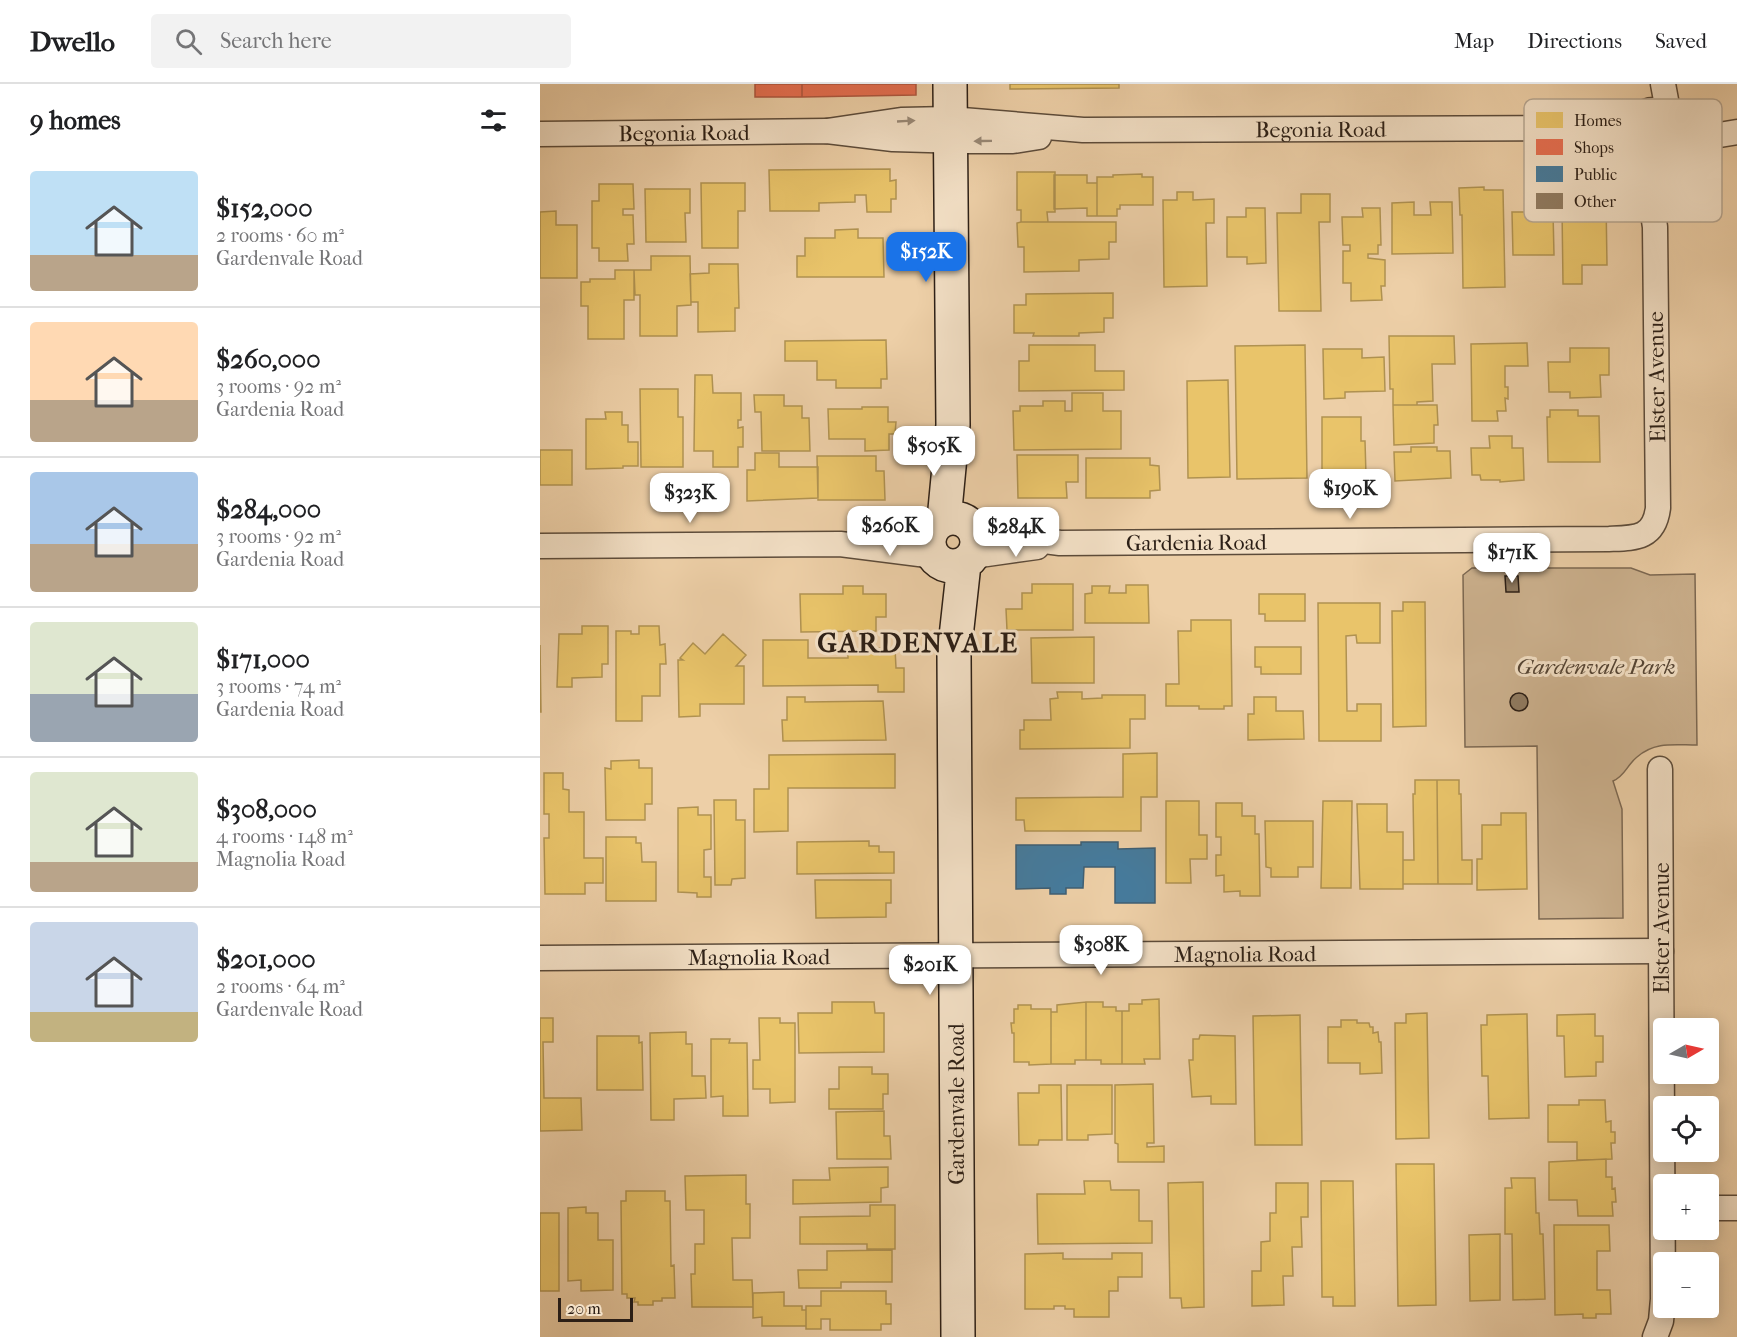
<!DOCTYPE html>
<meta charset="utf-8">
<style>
body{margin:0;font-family:"IM FELL French Canon",serif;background:#f2f2f2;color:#202124;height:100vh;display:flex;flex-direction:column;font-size:22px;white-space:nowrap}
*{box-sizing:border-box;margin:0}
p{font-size:20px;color:#757577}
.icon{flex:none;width:33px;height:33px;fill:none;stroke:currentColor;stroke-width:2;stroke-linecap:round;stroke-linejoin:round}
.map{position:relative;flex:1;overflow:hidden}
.drawer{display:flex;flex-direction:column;background:#fff;width:540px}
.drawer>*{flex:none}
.needle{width:39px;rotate:81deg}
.fabs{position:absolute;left:1113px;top:934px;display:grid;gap:12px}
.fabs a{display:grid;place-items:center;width:66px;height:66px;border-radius:6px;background:#fff;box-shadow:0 3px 15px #0003;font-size:30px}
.scale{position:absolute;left:18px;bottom:15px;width:75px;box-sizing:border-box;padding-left:6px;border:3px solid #2c1f16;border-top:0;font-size:16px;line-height:21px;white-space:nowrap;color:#2c1f16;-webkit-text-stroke:4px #f3e0c6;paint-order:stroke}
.price{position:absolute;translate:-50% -51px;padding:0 14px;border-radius:12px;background:#fff;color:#222;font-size:20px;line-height:39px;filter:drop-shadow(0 2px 3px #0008)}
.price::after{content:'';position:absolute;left:50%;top:36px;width:18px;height:14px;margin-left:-9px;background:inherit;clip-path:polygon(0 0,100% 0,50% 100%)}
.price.selected{background:#1a73e8;color:#fff}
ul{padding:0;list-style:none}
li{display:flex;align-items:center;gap:18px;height:150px;padding:0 30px}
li+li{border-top:2px solid #e0e0e0}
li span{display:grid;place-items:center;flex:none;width:168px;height:120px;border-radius:6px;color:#555}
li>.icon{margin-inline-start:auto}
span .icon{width:72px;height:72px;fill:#fffc;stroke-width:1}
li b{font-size:26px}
h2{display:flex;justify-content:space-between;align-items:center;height:72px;padding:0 30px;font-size:26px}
header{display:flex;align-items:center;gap:36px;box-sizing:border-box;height:84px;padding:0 30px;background:#fff;border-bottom:2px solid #e0e0e0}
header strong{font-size:28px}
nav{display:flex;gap:33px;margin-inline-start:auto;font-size:21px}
.search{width:420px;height:54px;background:#f2f2f2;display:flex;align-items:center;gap:15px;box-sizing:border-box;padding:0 21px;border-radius:6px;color:#757577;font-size:22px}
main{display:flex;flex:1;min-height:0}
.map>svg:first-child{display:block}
.green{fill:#ccb18e;stroke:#7c6852;stroke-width:1.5}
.homes{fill:#e9c46a;stroke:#b09251;stroke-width:1.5}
.shops{fill:#e76f51;stroke:#af573f;stroke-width:1.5}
.public{fill:#457b9d;stroke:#3e5f74;stroke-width:1.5}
.building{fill:#907b61;stroke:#2c1f16;stroke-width:1.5}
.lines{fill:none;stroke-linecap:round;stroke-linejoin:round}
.street-casing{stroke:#5c4b3a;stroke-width:27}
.secondary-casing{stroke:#2c1f16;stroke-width:36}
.street{stroke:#f3e0c6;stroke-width:24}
.secondary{stroke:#f3e0c6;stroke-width:33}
.oneway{fill:#998977}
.labels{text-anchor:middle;stroke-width:6;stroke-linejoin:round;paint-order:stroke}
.street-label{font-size:22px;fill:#2c1f16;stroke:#f3e0c6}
.park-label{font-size:22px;font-style:italic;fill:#544434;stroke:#f3e0c6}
.district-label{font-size:28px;font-weight:bold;letter-spacing:1.5px;fill:#2c1f16;stroke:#f3e0c6}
.key{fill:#f3e0c6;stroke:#b7a691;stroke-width:1.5}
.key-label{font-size:16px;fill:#2c1f16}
</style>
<header>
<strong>Dwello</strong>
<div class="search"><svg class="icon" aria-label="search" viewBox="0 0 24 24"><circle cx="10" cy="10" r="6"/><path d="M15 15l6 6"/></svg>Search here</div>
<nav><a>Map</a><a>Directions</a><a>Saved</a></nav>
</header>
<main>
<section class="drawer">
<h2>9 homes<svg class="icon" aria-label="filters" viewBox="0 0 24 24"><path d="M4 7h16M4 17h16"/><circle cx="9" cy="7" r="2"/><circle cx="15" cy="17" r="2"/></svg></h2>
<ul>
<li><span style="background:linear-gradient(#bfe0f5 70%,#b9a48a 0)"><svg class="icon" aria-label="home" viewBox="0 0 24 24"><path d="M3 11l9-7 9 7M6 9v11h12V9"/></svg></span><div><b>$152,000</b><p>2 rooms · 60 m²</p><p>Gardenvale Road</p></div></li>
<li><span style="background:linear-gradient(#ffd9b3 65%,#b9a48a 0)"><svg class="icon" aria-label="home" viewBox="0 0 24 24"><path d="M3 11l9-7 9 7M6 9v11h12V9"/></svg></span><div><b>$260,000</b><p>3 rooms · 92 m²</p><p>Gardenia Road</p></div></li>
<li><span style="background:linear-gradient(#a9c7e8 60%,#b9a48a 0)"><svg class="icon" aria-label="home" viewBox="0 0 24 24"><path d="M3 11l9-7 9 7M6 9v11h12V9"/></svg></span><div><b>$284,000</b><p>3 rooms · 92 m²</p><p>Gardenia Road</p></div></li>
<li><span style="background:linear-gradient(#dfe7d0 60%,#9aa5b1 0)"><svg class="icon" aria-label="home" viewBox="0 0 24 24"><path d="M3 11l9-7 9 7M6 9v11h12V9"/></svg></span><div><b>$171,000</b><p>3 rooms · 74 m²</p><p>Gardenia Road</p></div></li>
<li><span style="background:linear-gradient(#dfe7d0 75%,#b9a48a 0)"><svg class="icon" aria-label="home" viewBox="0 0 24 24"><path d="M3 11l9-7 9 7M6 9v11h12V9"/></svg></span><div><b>$308,000</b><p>4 rooms · 148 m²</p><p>Magnolia Road</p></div></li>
<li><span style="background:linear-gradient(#c9d6e8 75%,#c2b280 0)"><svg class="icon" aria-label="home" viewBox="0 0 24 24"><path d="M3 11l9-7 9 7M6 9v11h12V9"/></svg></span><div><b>$201,000</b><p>2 rooms · 64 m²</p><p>Gardenvale Road</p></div></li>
</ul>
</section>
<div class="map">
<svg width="1197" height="1253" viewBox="0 0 1197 1253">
<rect width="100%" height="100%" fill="#edcfa7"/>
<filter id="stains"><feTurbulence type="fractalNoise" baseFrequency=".00333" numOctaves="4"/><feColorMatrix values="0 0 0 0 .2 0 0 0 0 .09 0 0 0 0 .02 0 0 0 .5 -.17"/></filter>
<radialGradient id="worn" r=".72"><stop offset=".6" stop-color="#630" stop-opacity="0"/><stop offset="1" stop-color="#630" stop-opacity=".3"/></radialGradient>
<path class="green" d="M932 484H1091L1110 491 1155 490 1157 661C1135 661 1115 657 1097 673 1087 681 1085 692 1073 697L1082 725 1083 834 999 835 997 662 925 663 923 491Z"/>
<path class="homes" d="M470 0H579V4L470 5Z
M350 85V97L356 96V115H351V128H327L326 111H315V118L279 119V127H230L229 86Z
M477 88H515V128H507L508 138H481V126H477Z
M602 90V93H613V121H580V125H577V132H557V93H573V91Z
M514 91H547V99H557V132H547V124L514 125Z
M161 99H205V127H198V164H162Z
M59 100H93L94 125H83V131H93L94 160H87L88 177H59V164H52V117H59Z
M944 103V106H963L965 203 923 204 922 131H920L919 104Z
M105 105H150V129H145L146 158H106Z
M637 108H653V116L674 115V139H666L667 202 624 203 623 116H637Z
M761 110H790V138H779L781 227H739L737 129H761Z
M1038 116H1066L1067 181H1042V200H1023L1022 124H1039Z
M874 118V131H891L890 118H912L913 169 852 170V119Z
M1011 121V128H1013L1014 171H973L972 128H986V122Z
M706 124H725L726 179 707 180V173H687V133H706Z
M822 124H840L841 161H838V170H828V174L845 176V202H841L842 216 811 217V199H803V167H810V161H803L802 133H823Z
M16 127V141H37V194H0V128Z
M481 138H576V158H569V175L539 176V187L484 188V163H478L477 139Z
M318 145V154H343L344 193H257V172H265V154H295V146Z
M111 172H150L151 221 137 222V252H100V211H95L94 186H111Z
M169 180H198L199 224H195V247L158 248V218H151L150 190 169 189Z
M75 186H94V216H84V255H48V222H41V198H50V195H75Z
M573 209V234H564V248L539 249V252H493L494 249H474V221H486V210Z
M849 252H914L915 280H892L893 317 877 318V321H853V305H850Z
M346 256 347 295H341V304H296V296H277V277H245V257Z
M987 259 988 282H965V303H968V315L965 314 966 327H957L958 337H932L931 260Z
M489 261H555V287H584V306L479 307V277H489Z
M765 261 767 394 697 395 695 262Z
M1030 264H1069V291H1060L1061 313 1030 314V308H1009L1008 278H1030Z
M783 265H822V274L844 273 845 307 805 308V314L784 315Z
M155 291H172L173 309H201V336H198V344L203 343V363H198V383H173V367H154Z
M688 296 690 393 648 394 647 297Z
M100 305H138V333H143V383H101Z
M532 309H563V327H581V365L474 366 473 327H480V322H503V317H525V327H532Z
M214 311H244V322H262V334H269L270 367H222L221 328H215Z
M853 321H897L898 341H894V359L854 361Z
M322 323H348V338H356L355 350H349V366L325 367V355H289L288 325H322Z
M1010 326H1038V332H1059L1060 378H1008L1007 333H1010Z
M65 328H82V341H88V358H98V382H83V384L46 385V335H66Z
M782 333H821V357H825L826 391 804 392V397H782Z
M949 352H972V364H983L984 396 960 398V396H941L940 391H932L931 364H950Z
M871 363H897V367H910L911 394 855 397 854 368H871Z
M0 366H32V401H0Z
M215 369H239V383H278V414L207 417V386H215Z
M477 371H538V398H526L527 414H478Z
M277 372H336V387H344L345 416H278Z
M546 374H610V381L619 382 620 406 610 407V414H546Z
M492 500H533V546H467L466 525H482V509H492Z
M586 501H608L609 539H545V510L552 509V502H570L569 509H586Z
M303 502H323V510H346V533H336V547L261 548 260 510H303Z
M719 510H765V537H725V530H719Z
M863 518H885L886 642 853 643 852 527H863Z
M778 519H840V559H817L816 551 806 552 807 627H817V620H841V657H779Z
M651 536H691L692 622H684V625H659V622H626V600H639L638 547H651Z
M42 542H68V580H62V593L32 594V603H17L19 550H42Z
M99 542H119L120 561 125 560 126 580H120V612H102V637H76V547H91V550H99Z
M183 550 206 571 196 582H204V620H160V632L139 633 138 576H143L140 574 153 559 165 570Z
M554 553V599H492L491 554Z
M223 556H268V574H308V565L355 564 356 584H364V608H338V601L223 602Z
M0 561 1 628H0Z
M715 563H761V590H721V583H715Z
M517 608H542V615L562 614V611H605V635H590V664L480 665V646H484V636H511L510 615 518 614Z
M247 613H265V618L343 617 346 656 243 657 242 636H247Z
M714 613H736V627H763L764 655 708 656V630H714Z
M617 669V713H601V747H485L484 736H476V714L583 713V670Z
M355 670V704H248V747L214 748V705H229V671Z
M99 676V684H112V720H105V736H66L65 684 71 685V677Z
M4 689H23V705L29 706V728H44V774H63V799H45V810H5L4 754H9V730H4Z
M875 696H897L898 800H863V776H874L873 710H875Z
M897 696H919V710H921L922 776H932V800H898Z
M174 716H196V736H205V794L192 795 191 801H175Z
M626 717H659V751H667V775H650L651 799H626Z
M783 717H812L811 804H781Z
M676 719H702V732H715V750H719L720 812H700V807L684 808V791L676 792V771H681V753H676Z
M817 720H847V748H863V805H820Z
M158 723V731H171V765L164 766V793H171V813H157V809L138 808V724Z
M961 729H986L987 805 937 806V775H942V741H961Z
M725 737H773V783H758V793H731V784L726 783Z
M66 753H96V759H101L102 778H116V817H66Z
M329 757V762H339V768H354V789L257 790V758Z
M275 796H351V819H346V833L276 834Z
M619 915 620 975H604L605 980H582V927H589V920H602V916Z
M292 918H334L335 929H344V968L259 969 258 929H292Z
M546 918V976H535V980H511V928H517V921Z
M546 918H563V923H576V927H582V980H561V976H546Z
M478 921H491V925H511V980L489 981V978H474V949H472L471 939H474V925H478Z
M887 929 889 1054 856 1055 855 939H866V930Z
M987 930 989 1034 949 1035 948 992H942L941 941H947V931Z
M1055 930V952H1063V978H1056V992L1025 993 1024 952H1017V931Z
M760 931 762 1061H715L713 932Z
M0 934H13V958H3L4 1014H41L42 1046 0 1047Z
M219 934H240V939H255V1018L230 1019V1005H213V976H220Z
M801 936H817V939H829L830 943H833V949L838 948 839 958H841L842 989 820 990V979H788V943H801Z
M146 948V960H152V992H165L166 1014 134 1015V1036H111L110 949Z
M660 951 695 952 696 1020H671V1012L652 1013 649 976H653V955H659Z
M57 952H99V959L102 958 103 1006H57Z
M171 955H190L189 959H207L208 1032H183V1012L171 1013Z
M299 983H332V990H348V1010H343V1025H289V1005H299Z
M613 1000 614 1059H607V1063L624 1062V1078H578V1060L575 1059V1001Z
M499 1001H521L522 1056H499L498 1061H479L478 1009H499Z
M527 1001H572V1050L548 1051V1056H527Z
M1039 1016H1065L1066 1038 1071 1037V1048H1075V1059H1071L1072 1075 1037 1076V1058H1008V1021H1039Z
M344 1027V1052H350L351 1075H297L296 1028Z
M1066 1075V1093H1072V1105L1075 1104 1076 1118H1072L1073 1132H1038L1037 1116H1009V1078Z
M856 1080H894L896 1221 858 1222Z
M348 1083V1103L341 1104V1118L253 1120V1096H290L289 1084Z
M206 1091V1120H210V1154H192L193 1196H212L213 1223H152L151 1190H155V1160H164V1126H146L145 1092Z
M971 1094H995L996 1129H999L1000 1150H1003L1005 1215 973 1216 972 1150H965V1104H972Z
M544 1097H570L571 1106H599V1137H612V1159L498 1160 497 1110H545Z
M781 1097H813L815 1222H793V1213H782Z
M663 1098 664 1223 642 1224 641 1214H630L628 1099Z
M736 1099H768V1133H761L762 1163H752L753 1192H743L744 1221 712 1222V1187H721V1158L730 1157V1129H736Z
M86 1107H125V1117H130L131 1182 134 1181 135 1214H122V1217H113V1221H98V1218H94L95 1214H87V1210H82L81 1117H86Z
M330 1121H355V1165H327V1160H260V1133L330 1132Z
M46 1123V1129H58V1156H73V1206L41 1207V1196L28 1197V1124Z
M0 1129H19V1207H0Z
M1014 1141H1069L1070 1167H1057V1206H1070L1071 1230H1056V1234H1043V1230L1015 1231Z
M960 1150V1216L930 1217 929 1151Z
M352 1166V1198H301V1204H259L258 1186H287V1167Z
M523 1169V1175H572V1169H602V1193H578V1207H569V1233H534V1225H525V1222H514V1225H485V1170Z
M281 1207H346V1220H351V1240H341V1246H290V1235H281V1245H266V1222H281Z
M244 1208V1222H262V1226H266V1242H222V1233L213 1234V1209Z"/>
<path class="shops" d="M215 0H262V13H215Z
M262 0H376V11L262 13Z"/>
<path class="public" d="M541 758H578V765L615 764V819H575V783H544L543 804H526V810H510V804L476 805V761H541Z"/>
<path class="building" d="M965 492H978L979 508H966Z
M970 618a9 9 0 1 1 18 0a9 9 0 1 1-18 0Z"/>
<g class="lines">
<g class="street-casing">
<g id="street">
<path d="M1123 0 1129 32"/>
<circle cx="1114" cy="46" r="20"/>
<path id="s1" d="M287 47 361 36 410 35 543 46 1020 44 1100 31"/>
<path d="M1037 47 1098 58"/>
<path id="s2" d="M0 50 287 47 353 55 424 57H473L499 53"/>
<path d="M1131 59 1197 48"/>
<path id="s3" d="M435 448 520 459 1069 455C1095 454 1114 455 1118 424L1115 143 1103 63"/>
<path d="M326 456 394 445"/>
<path d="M0 462 300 460 395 472"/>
<path d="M433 472 497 463"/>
<path id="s4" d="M0 874 1121 867"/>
<path d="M1168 1124H1197"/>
<path d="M1115 1253 1121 1237 1123 1215 1120 685"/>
</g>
</g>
<g class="secondary-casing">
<path id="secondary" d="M389 458a24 24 0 1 1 48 0a24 24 0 1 1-48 0Z
M404 436 413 341 410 0
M418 1253 414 571 424 480"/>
</g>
<use href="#street" class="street"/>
<use href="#secondary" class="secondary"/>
</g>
<defs><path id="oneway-solid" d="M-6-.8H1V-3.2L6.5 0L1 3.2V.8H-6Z" transform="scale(1.5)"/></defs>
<g class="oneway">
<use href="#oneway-solid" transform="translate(366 37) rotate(-3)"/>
<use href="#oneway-solid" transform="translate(443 57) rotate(179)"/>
</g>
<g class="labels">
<g class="street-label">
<text dy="8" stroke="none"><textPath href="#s1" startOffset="495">Begonia Road</textPath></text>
<text dy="8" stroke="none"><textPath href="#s2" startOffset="144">Begonia Road</textPath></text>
<text transform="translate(1116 293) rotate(-91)" y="8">Elster Avenue</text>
<text dy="8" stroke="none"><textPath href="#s3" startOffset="222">Gardenia Road</textPath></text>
<text transform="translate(1121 844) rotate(-90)" y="8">Elster Avenue</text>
<text dy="8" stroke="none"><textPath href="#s4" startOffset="705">Magnolia Road</textPath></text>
<text dy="8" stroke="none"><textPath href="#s4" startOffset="219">Magnolia Road</textPath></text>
<text transform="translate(416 1020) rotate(-90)" y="8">Gardenvale Road</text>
</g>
<g class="park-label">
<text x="1056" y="590">Gardenvale Park</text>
</g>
<g class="district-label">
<text x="378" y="568">GARDENVALE</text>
</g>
</g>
<rect x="984" y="15" width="198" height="123" rx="9" class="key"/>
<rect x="996" y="28" width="27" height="16" fill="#e9c46a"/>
<rect x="996" y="55" width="27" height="16" fill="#e76f51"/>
<rect x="996" y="82" width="27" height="16" fill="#457b9d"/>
<rect x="996" y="109" width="27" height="16" fill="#907b61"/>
<g class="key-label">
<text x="1034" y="42">Homes</text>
<text x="1034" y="69">Shops</text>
<text x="1034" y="96">Public</text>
<text x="1034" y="123">Other</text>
</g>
<rect width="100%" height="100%" filter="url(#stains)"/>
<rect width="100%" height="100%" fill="url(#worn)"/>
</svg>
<div class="fabs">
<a><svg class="needle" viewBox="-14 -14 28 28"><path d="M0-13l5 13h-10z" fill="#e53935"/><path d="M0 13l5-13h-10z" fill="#757577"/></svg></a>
<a><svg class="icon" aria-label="locate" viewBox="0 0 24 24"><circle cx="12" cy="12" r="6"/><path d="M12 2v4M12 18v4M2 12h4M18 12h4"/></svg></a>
<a>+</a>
<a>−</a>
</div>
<div class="scale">20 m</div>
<b class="price selected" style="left:386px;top:199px">$152K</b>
<b class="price" style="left:394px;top:393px">$505K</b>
<b class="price" style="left:810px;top:436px">$190K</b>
<b class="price" style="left:150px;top:440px">$323K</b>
<b class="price" style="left:350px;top:473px">$260K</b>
<b class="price" style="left:476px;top:474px">$284K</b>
<b class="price" style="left:972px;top:500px">$171K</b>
<b class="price" style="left:561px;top:892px">$308K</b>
<b class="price" style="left:390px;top:912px">$201K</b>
</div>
</main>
